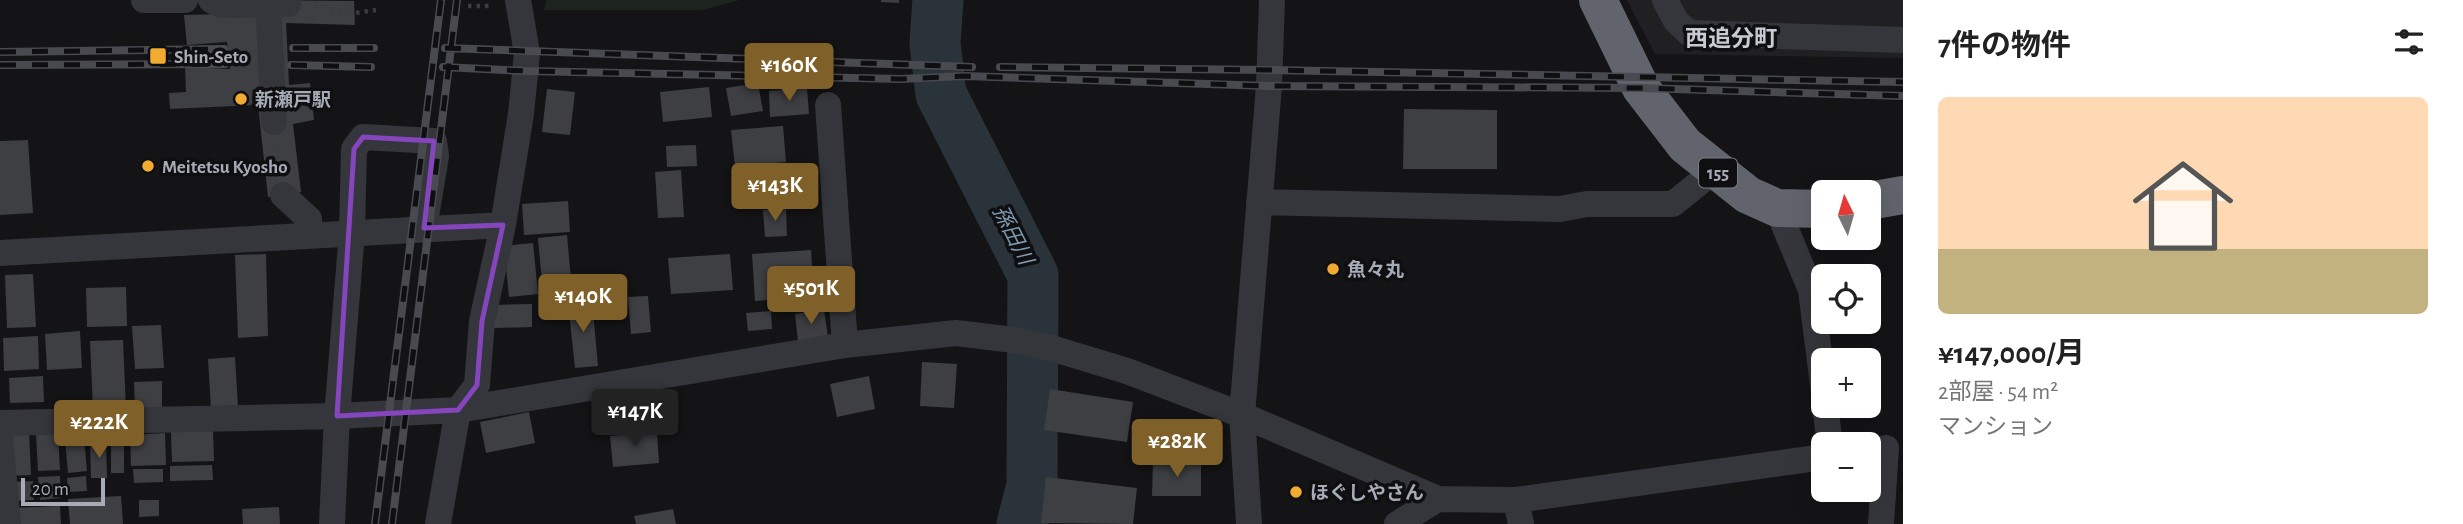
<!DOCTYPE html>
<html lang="ja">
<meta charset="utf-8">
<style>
body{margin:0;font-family:"Alegreya Sans","Noto Sans JP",sans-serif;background:#f6f6f6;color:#222;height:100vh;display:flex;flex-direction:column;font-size:26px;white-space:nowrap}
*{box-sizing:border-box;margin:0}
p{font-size:23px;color:#767676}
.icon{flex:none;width:38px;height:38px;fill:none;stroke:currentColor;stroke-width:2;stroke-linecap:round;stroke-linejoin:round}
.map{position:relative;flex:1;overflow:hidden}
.sheet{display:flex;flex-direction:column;background:#fff;width:560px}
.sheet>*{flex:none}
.needle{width:46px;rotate:355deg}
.buttons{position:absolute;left:1811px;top:180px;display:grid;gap:14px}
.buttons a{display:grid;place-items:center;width:70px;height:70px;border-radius:10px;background:#fff;box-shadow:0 7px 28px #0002;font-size:35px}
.scale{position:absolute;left:21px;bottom:18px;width:84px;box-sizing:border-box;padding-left:7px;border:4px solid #a6abb6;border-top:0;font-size:19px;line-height:24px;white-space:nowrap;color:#a6abb6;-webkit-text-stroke:5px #0f0f11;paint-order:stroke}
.price{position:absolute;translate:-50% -60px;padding:0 16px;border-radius:7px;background:#7f6029;color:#fff;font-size:23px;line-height:46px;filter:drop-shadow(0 2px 4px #0008)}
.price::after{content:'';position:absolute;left:50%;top:42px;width:21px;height:16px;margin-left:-10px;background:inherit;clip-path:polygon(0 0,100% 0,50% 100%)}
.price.active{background:#222;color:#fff}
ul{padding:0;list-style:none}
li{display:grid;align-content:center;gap:14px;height:371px;padding:0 35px}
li+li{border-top:2px solid #e0e0e0}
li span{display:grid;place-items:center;height:217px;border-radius:10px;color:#555}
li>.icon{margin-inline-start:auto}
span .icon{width:126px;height:126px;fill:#fffc;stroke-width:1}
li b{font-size:30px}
h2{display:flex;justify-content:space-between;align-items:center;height:84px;padding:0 35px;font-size:30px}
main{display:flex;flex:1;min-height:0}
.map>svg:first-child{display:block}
.built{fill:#202023}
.green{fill:#1c241d}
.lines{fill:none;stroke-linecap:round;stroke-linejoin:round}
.river{stroke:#2a333a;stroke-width:51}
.building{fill:#3e3f43}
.path{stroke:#3b3d42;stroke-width:4.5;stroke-dasharray:3.5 5;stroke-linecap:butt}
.minor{stroke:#35363b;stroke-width:26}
.highway{stroke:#61646c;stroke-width:38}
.rail-casing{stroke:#484a50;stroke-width:8}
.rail{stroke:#0f0f11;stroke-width:5;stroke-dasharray:16;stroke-linecap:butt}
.minor-bridge{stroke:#35363b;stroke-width:26}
.marked{fill:none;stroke:#8445bd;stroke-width:5;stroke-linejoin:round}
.poi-dot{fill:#f1ab31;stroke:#0f0f11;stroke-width:2.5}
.labels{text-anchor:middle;stroke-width:7;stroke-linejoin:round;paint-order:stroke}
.shield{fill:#0f0f11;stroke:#797c84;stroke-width:2}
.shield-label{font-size:18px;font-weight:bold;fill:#a6abb6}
.poi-label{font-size:19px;font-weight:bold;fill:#a6abb6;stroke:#0f0f11;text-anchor:start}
.water-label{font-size:21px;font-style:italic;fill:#7d9ab1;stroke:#0f0f11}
.quarter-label{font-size:23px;font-weight:bold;fill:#c7cad2;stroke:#0f0f11}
</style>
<main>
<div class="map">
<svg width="1903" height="524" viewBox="0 0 1903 524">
<rect width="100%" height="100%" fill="#141416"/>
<path class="built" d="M1627 0H1903V58L1655 54Z"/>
<path class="green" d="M546 0H740L703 10H544Z"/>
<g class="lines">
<path class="river" d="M938 0 935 43 941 94 1033 275 1032 486 1022 524"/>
</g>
<path class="building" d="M258 0 354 1 355 25 286 23 289 85 310 83 314 120 293 124 301 192 268 197 258 105 170 109 169 93 186 92 185 67 230 69 227 42 187 45 184 15 259 13Z
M881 0H899V3L881 2Z
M758 83 763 111 731 116 726 88Z
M709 87 712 117 663 122 660 92Z
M807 88 809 114 770 117 769 91Z
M547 89 575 92 570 135 542 132Z
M1404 109 1497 110V169H1403Z
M783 126 786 162 735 166 731 130Z
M28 140 33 213 0 215V141Z
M696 145 697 166 667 167 666 146Z
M681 170 684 217 658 218 655 172Z
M568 201 570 232 524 235 522 204Z
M786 209 787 236 765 237 763 210Z
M567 235 571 280 542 282 538 238Z
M533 243 538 294 509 297 504 246Z
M811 250 814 296 755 301 752 254Z
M266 254 268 336 238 338 235 255Z
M730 254 733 290 671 294 668 258Z
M33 274 36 327 7 328 5 275Z
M126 287 127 326 87 327 86 288Z
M648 296 651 332 631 334 628 297Z
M592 300 598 366 575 368 568 302Z
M532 304V327L494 328 493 305Z
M824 310 828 337 798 341 795 314Z
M771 311 772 329 748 331 746 313Z
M161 325 164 368 135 369 132 326Z
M80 331 82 368 47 370 45 334Z
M38 336 39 369 4 371 3 338Z
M123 340 126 409 93 410 90 341Z
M235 357 238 407 211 408 208 359Z
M922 362 957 364 954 408 920 406Z
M43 376 44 402 10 403 9 378Z
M869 376 875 409 837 417 830 384Z
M162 381V410H135L134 382Z
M1050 389 1133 402 1127 442 1044 430Z
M529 412 535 443 486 453 480 422Z
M83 427 87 471 68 473 64 429Z
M213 431 214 461 172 462 171 432Z
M29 432 31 475 9 476 7 433Z
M657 432 659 463 613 467 610 436Z
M58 433 60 470 38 471 36 434Z
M165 433 166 465 131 466 130 435Z
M111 435H124V473H111Z
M90 442H106L107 478H91Z
M1153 462 1201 463V496H1152Z
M212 465 213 480 170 481V466Z
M133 469H163V482L134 483Z
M60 476 61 498 40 500 38 477Z
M86 476 87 491 68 492 67 478Z
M1046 477 1137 488 1133 524 1041 523Z
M33 481 34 500 10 501 9 482Z
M121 496 123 524H70L68 499Z
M139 500H159V516L139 517Z
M60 506 61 524H13L12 508Z
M279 507 280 524H243L242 509Z
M673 509 676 524H636L634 516Z"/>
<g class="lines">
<path class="path" d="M468 6H492
M314 7 355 13 376 10
M277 147 280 170"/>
<path class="minor" d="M144 0H185
M211 0 221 5 288 4
M1665 0 1676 21 1689 33 1903 40
M828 105 845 345
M283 195 309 219 310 234
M1259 202 1560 209 1587 204H1673L1715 170
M1777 208 1811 290 1824 393
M0 253 503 225
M1825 406 1830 444
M0 423 337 416 458 410 845 345 956 333 1014 340 1051 348 1127 371 1242 415 1438 499 1516 500 1824 457
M0 438 8 524
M1516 500 1521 524
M332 524 337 416 352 232 354 149 363 137 434 141 436 156 424 228
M438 524 458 410 477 385 482 321 503 225 521 114 527 53 518 0
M1249 524 1242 415 1269 86 1272 0
M1397 524 1438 499
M1881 524 1886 448"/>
<path class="highway" d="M1598 0 1641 88 1685 145 1748 195 1777 208 1824 209
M1869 201 1903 195"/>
<g class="rail-casing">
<path id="rail" d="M293 48H374
M445 48 972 67
M0 52 224 49
M0 65 225 64
M291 65 371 67
M443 67 526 71 901 79 964 76 1269 86 1641 88 1903 96
M1000 67 1269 70 1903 82
M375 524 441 0
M392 524 457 0"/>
</g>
<use href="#rail" class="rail"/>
<path class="minor-bridge" d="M268 0 274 122"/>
</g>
<path class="marked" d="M363 137 434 141 424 228 503 225 482 321 477 385 458 410 337 416 354 149Z"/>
<g class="poi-dot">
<rect x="149" y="47" width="18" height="18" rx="3.5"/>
<circle cx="241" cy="99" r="7"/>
<circle cx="148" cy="166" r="7"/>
<circle cx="1333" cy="269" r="7"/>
<circle cx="1296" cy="492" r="7"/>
</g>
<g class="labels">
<rect class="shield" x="1699" y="158.5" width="38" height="29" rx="5"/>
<g class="shield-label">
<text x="1718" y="179">155</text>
</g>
<g class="poi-label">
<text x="174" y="63">Shin-Seto</text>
<text x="255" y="106">新瀬戸駅</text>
<text x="162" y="173">Meitetsu Kyosho</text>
<text x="1347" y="276">魚々丸</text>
<text x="1310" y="499">ほぐしやさん</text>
</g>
<g class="water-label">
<text transform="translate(1013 235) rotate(63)" y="7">孫田川</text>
</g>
<g class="quarter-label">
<text x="1731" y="46">西追分町</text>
</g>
</g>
</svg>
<div class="buttons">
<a><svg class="needle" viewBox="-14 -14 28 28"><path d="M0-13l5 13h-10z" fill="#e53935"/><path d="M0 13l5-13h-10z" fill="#767676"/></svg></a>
<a><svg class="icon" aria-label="locate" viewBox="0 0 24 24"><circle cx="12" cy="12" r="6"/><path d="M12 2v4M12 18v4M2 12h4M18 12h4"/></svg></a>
<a>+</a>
<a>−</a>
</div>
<div class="scale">20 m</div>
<b class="price" style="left:789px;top:103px">¥160K</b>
<b class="price" style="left:775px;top:223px">¥143K</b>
<b class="price" style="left:811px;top:326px">¥501K</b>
<b class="price" style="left:583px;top:334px">¥140K</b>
<b class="price active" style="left:635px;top:449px">¥147K</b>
<b class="price" style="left:99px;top:460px">¥222K</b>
<b class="price" style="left:1177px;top:479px">¥282K</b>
</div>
<section class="sheet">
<h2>7件の物件<svg class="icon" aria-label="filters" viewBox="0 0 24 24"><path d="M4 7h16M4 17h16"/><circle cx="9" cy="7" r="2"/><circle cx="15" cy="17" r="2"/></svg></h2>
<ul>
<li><span style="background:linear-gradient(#ffd9b3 70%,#c2b280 0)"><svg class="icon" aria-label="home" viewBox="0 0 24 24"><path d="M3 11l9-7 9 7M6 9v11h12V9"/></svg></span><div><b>¥147,000/月</b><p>2部屋 · 54 m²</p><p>マンション</p></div></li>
</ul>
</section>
</main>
